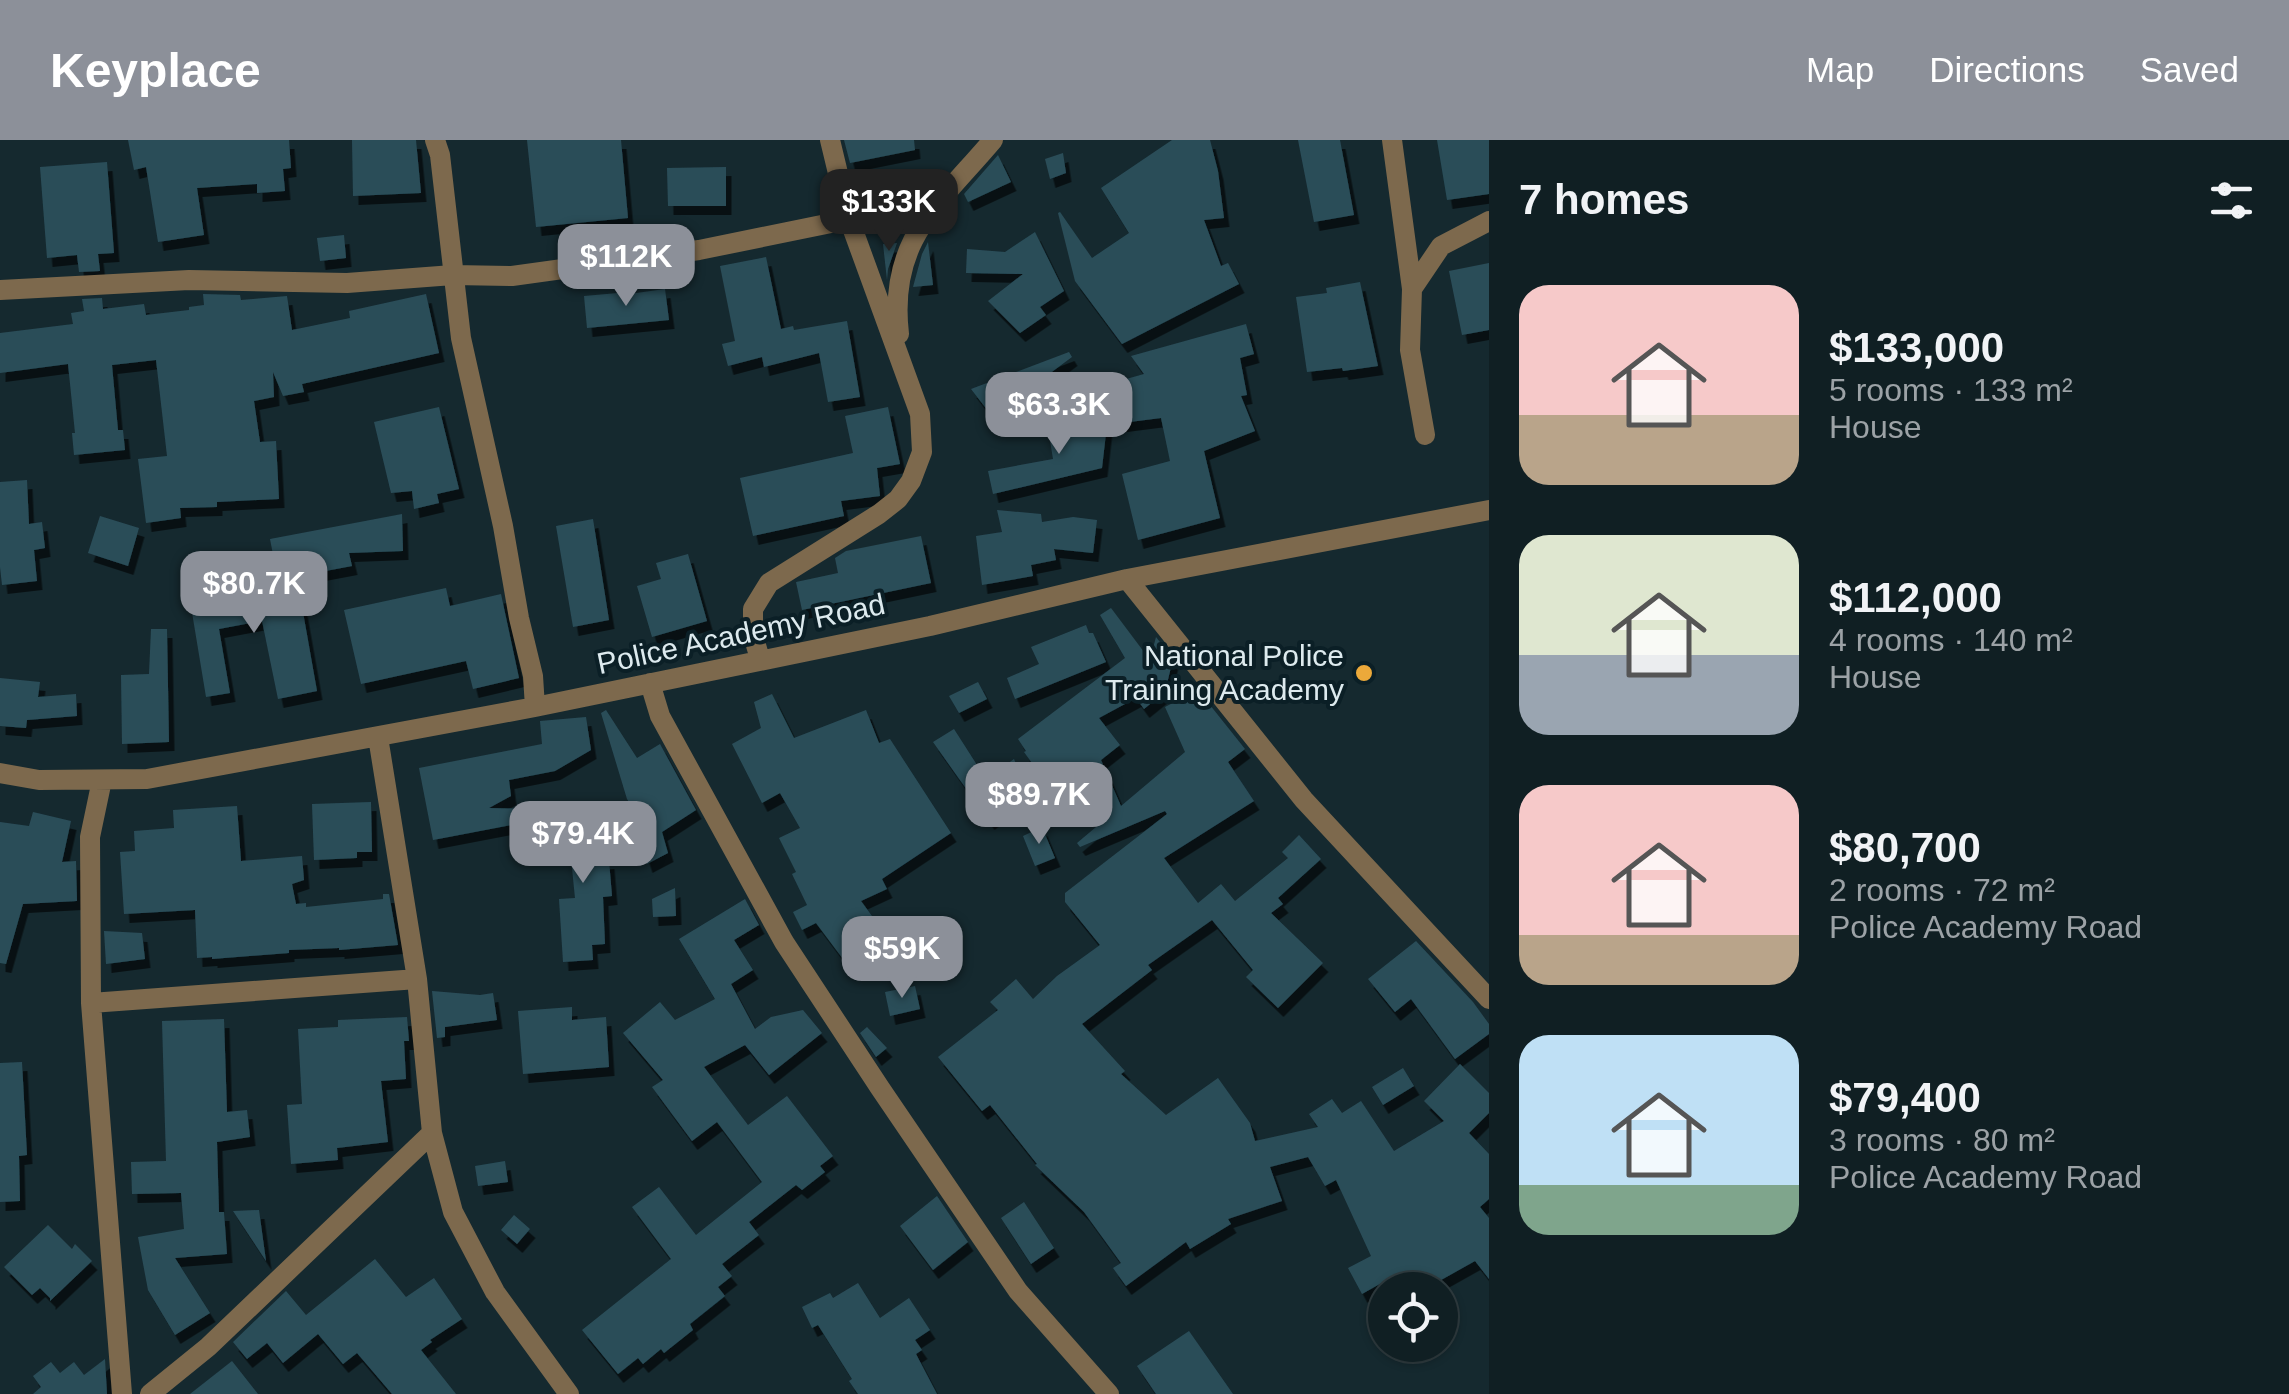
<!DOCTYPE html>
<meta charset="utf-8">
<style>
body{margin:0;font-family:Helvetica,sans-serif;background:#19272b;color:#f1f3f6;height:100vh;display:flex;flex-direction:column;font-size:38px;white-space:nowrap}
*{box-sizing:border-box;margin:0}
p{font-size:32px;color:#9ca2a6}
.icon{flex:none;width:55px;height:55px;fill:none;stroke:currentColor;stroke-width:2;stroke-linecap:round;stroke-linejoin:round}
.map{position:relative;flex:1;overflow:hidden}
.panel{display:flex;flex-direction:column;background:#101f23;width:800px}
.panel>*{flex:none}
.tools{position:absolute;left:1368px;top:1132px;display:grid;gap:20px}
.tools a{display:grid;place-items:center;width:90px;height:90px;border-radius:50%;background:#101f23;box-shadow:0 2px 8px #0004,0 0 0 2px #303d41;font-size:50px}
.price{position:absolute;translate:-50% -85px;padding:0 22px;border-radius:20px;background:#8c9099;color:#fff;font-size:32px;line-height:65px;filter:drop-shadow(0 2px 5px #0008)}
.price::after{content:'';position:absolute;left:50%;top:60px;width:30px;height:22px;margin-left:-15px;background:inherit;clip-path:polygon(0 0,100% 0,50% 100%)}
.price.current{background:#222;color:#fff}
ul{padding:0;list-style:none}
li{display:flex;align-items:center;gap:30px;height:250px;padding:0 30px}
li span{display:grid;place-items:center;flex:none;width:280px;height:200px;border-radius:30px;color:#555}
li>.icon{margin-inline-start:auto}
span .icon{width:120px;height:120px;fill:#fffc;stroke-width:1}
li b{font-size:42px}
h2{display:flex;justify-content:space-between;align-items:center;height:120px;padding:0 30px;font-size:42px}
header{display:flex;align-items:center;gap:60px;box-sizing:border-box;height:140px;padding:0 50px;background:#8c9099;color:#fff}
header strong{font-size:48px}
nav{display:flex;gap:55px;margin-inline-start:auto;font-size:35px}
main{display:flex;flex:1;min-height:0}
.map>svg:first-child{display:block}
.building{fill:#2a4d59;filter:url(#shadow)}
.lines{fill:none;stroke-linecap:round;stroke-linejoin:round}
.street{stroke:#7d694d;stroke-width:20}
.poi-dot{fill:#eca93a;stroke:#0b1f26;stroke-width:4}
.labels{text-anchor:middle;stroke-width:8;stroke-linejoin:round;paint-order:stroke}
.street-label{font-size:30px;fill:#ddeaee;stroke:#0b1f26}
.poi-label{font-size:30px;fill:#ddeaee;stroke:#0b1f26;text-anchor:end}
</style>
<header>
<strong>Keyplace</strong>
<nav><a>Map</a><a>Directions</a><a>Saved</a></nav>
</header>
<main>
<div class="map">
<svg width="1489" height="1254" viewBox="0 0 1489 1254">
<defs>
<filter id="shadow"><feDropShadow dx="5.5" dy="9" stdDeviation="0" flood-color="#0009"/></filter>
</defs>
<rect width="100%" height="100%" fill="#15292f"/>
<path class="building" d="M128 0H289L291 28 283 29 285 51 257 53V44L197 48 204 95 158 102 146 27 134 30Z
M352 0H416L421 53 353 56Z
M527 0H621L628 78 536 87Z
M844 0H914L915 10 850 23Z
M1172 0H1210L1218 31 1224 78 1204 80 1221 126 1228 123 1239 144 1122 204 1075 141 1058 73 1060 72 1092 118 1129 93 1101 48Z
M1298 0H1340L1354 75 1314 82Z
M1437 0H1489V54L1447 60Z
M1063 13 1066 33 1050 39 1045 19Z
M998 15 1011 42 968 62 964 54Z
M107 22 114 113 98 114 100 131 79 132 77 115 47 118 40 27Z
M726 27V66H668L667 28Z
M1035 92 1064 151 1040 167 1046 175 1020 193 988 161 1023 134 966 133 967 109 1005 112Z
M344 95 346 118 320 121 317 98Z
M928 102 933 145 913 147 922 114Z
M897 103 888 129 887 140 883 104Z
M766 117 781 189 793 186 794 190 847 181 860 257 828 262 819 213 764 227 762 217 728 226 722 204 735 201 720 126Z
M1489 123V190L1462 195 1449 131Z
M1360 142 1378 226 1343 231 1342 228 1307 232 1296 157 1327 153 1326 148Z
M665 149 669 180 587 188 584 156 629 152V154Z
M203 154 240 155 241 160 287 156 292 190 350 178 349 171 426 154 439 213 302 244 304 252 283 256 273 232 274 257 254 261 260 302 276 301 279 359 217 362V367L180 368 181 378 146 383 138 319 167 316 156 220 112 225 118 290H123L125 310 74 315 72 293H75L68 224 0 233V193L73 184 71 173 84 171 82 159 102 158 103 169 144 164 146 175 189 170V167L204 165Z
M1246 184 1254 214 1240 218 1247 255 1241 256 1255 291 1204 311 1220 378 1138 400 1122 334 1170 321 1161 278 1114 284 1105 245 1144 234 1131 216Z
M1069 212 1072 217 1010 263 988 271 971 249Z
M439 267 459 349 437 354 439 363 414 369 412 351 391 353 374 282Z
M888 267 900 324 877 328 880 356 841 361 844 376 753 396 740 338 853 313 845 276Z
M1108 276 1102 328 993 354 988 331 1053 319 1048 288Z
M27 340 29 384 42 382 45 408 34 410 37 441 2 445 0 427V342Z
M997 370 1041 374 1042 382 1073 377 1097 380 1093 413 1054 409 1056 420 1031 425 1033 436 982 445 976 396 1002 392Z
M402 374 403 411 349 413 352 426 278 440 270 399Z
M100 376 139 388 128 426 88 413Z
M593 379 609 480 573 487 556 386Z
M921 396 931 443 802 470 796 442 838 433 835 418 846 411Z
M688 414 707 481 652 497 637 446 661 439 656 423Z
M187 442 234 456 298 444 317 551 278 559 262 481 219 489 230 553 206 557Z
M446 448 450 466 501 454 519 538 473 549 466 521 361 544 344 470Z
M1111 468 1150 520 1156 497 1173 519 1165 552 1144 569 1136 558 1099 578 1120 605 1101 620 1121 666 1185 612 1165 567 1198 550 1245 609 1228 622 1254 661 1164 718 1198 763 1221 744 1235 761 1288 718 1282 712 1299 695 1321 719 1278 758 1283 764 1271 773 1323 823 1278 868 1246 837 1253 830 1212 780 1148 825 1152 830 1082 884 1125 931 1121 934 1166 975 1218 938 1250 983 1255 1001 1318 987 1309 974 1332 959 1342 973 1361 961 1394 1011 1444 981 1424 961 1460 924 1489 953V973L1469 993 1489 1014V1059L1480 1067 1489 1078V1139L1475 1121 1434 1144 1429 1136 1401 1150 1394 1136 1362 1154 1348 1128 1371 1116 1336 1040 1325 1046 1308 1017 1270 1027 1282 1061 1228 1079 1231 1084 1190 1109 1186 1102 1126 1146 1113 1128 1121 1123 1084 1072 1035 1025 1037 1024 990 965 982 971 938 917 998 870 990 862 1016 839 1033 859 1057 836 1100 805 1065 762V753L1167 674 1165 671 1080 707 1077 703 1102 682 1083 654 1068 665 1048 639 1045 641 1024 612 1026 611 1018 599 1125 518 1100 475Z
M1086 485 1089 493H1093L1106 522 1015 559 1007 538 1039 524 1031 507Z
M151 489H167L169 602 122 604 121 535 149 534Z
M0 538 40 542 38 557 76 554 77 576 27 580 26 588 0 586Z
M978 542 987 559 959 573 949 556Z
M772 554 794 598 866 570 879 603 890 599 951 693 882 739 887 749 861 761 891 802 852 831 816 783 802 790 793 772 807 765 792 734 796 732 779 698 800 688 780 653 762 663 732 604 761 588 754 562Z
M606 570 637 618 660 604 696 670 662 692 668 713 647 724 637 692 646 689 627 659 601 573Z
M586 577 591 610 555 631 509 640 511 656 489 668 542 669V679L433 700 419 628 542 604 540 581Z
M954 589 986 639 1014 619 1028 653 989 681 933 602Z
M371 662 372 712H357V718L314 720 312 664Z
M237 666 241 721 302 716 304 740 292 744 296 764 306 763V767L383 759V754H389L398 805 339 810V808L289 810V813L212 819V817L197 818 195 770 124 774 120 712 135 711 134 691 174 688 173 670Z
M558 670H597L596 721 609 720 612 756 603 757 605 804 592 805 593 820 563 822 559 759 575 758 570 708 557 707Z
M33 672 71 681 62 722 76 721 77 761 23 764 6 824 0 823V682L29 686Z
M1042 687 1055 718 1035 726 1023 696Z
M675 748 676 776 653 777 652 759Z
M745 759 759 785 734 800 753 830 731 844 755 889 771 877 803 870 822 893 769 935 745 905 704 927 748 985 787 956 833 1016 820 1026 825 1032 802 1050 796 1045 749 1082 759 1095 722 1124 732 1136 718 1147 725 1156 690 1184 693 1190 664 1213 661 1209 643 1224 638 1218 618 1234 582 1190 671 1119 632 1067 659 1047 696 1095 762 1042 717 982 692 1001 652 947 663 940 623 893 660 862 675 880 715 859 679 799Z
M104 791 142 793 145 819 106 824Z
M1416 801 1473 862 1489 884V894L1455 919 1411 859 1395 872 1368 839Z
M915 846 920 869 890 876 885 852Z
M432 851 480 855 493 853 497 880 445 887V897L437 898Z
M572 867V880L606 877 609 927 523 934 518 871Z
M407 877 409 901H404L406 939 381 941 388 1002 337 1008 338 1020 291 1024 287 965 302 964 298 889 338 887V880Z
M224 879 227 972 247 970 250 997 217 1002 219 1072H224L227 1114 175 1118 210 1173 175 1195 148 1150 138 1097 184 1089 181 1053 132 1054 131 1022 166 1021 162 881Z
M867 887 887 908 876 917 860 893Z
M22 922 27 1015 19 1016 20 1061 0 1062V923Z
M1403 928 1414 946 1383 965 1372 947Z
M505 1021 508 1042 478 1046 475 1026Z
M937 1056 968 1102 933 1130 900 1086Z
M1024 1062 1054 1108 1031 1124 1001 1078Z
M259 1070 266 1121 233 1071Z
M514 1075 530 1089 517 1104 501 1090Z
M48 1085 72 1109 75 1104 92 1121 50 1161V1158L40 1148 32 1155 4 1127Z
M375 1119 406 1157 434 1138 462 1179 430 1200 432 1202 421 1210 456 1254H392L357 1213 343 1224 318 1194 283 1223 267 1203 247 1219 233 1202 286 1151 306 1175Z
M858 1143 880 1178 909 1158 930 1190 915 1200 922 1210 916 1214 937 1254H858L849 1241 852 1239 818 1185 812 1188 802 1167 830 1153 833 1158Z
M1189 1191 1233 1254H1156L1137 1226Z
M105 1219 107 1254H33L41 1247 33 1236 51 1222 60 1233 74 1222 84 1235Z
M232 1221 258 1254H190Z"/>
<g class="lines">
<path class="street" d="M435 0 440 15 461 198 503 386 519 478 533 536 535 567
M1392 0 1412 149
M0 150 189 140 347 143 453 135 512 136 699 110 939 61
M899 194C888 100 938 65 993 0
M1425 295 1410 210 1412 149 1441 106 1489 81
M1127 439 1304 660 1489 859
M760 519 753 495V469L769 443 879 374 898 359 911 341 922 312 920 274 849 79 830 0
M650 543 660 576 784 802 880 948 1018 1151 1109 1254
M378 597 417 839 432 993 453 1072 495 1152 569 1254
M0 633 39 640 147 639 535 567 930 486 1127 439 1489 370
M102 640 90 697 91 863 122 1254
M91 863 417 839
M150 1254 208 1207 432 993"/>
</g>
<circle class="poi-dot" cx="1364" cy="533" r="10"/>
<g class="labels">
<g class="street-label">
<text transform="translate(741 494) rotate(-12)" y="10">Police Academy Road</text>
</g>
<g class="poi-label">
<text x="1344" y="526">National Police<tspan x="1344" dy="34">Training Academy</tspan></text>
</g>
</g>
</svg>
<div class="tools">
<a><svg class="icon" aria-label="locate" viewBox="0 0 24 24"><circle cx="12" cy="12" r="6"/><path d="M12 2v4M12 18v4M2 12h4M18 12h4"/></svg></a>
</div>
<b class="price current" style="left:889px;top:114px">$133K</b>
<b class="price" style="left:626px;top:169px">$112K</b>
<b class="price" style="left:1059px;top:317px">$63.3K</b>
<b class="price" style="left:254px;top:496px">$80.7K</b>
<b class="price" style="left:1039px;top:707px">$89.7K</b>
<b class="price" style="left:583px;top:746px">$79.4K</b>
<b class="price" style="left:902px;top:861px">$59K</b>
</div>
<section class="panel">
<h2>7 homes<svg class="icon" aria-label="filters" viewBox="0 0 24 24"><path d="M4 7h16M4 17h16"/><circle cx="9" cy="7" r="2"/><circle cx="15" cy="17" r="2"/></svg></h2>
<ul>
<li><span style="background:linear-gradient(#f6c9c9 65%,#b9a48a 0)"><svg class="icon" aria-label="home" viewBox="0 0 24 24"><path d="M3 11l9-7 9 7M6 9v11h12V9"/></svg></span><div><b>$133,000</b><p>5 rooms · 133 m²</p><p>House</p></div></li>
<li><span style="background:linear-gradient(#dfe7d0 60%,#9aa5b1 0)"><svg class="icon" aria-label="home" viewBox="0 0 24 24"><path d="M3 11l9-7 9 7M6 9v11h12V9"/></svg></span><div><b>$112,000</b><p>4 rooms · 140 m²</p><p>House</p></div></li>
<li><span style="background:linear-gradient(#f6c9c9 75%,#b9a48a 0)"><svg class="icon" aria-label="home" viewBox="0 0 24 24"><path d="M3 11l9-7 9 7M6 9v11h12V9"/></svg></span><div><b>$80,700</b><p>2 rooms · 72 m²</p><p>Police Academy Road</p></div></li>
<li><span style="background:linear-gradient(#bfe0f5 75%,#7fa58c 0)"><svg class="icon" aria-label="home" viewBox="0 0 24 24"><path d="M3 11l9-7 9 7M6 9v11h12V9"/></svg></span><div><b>$79,400</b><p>3 rooms · 80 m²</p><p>Police Academy Road</p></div></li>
</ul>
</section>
</main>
